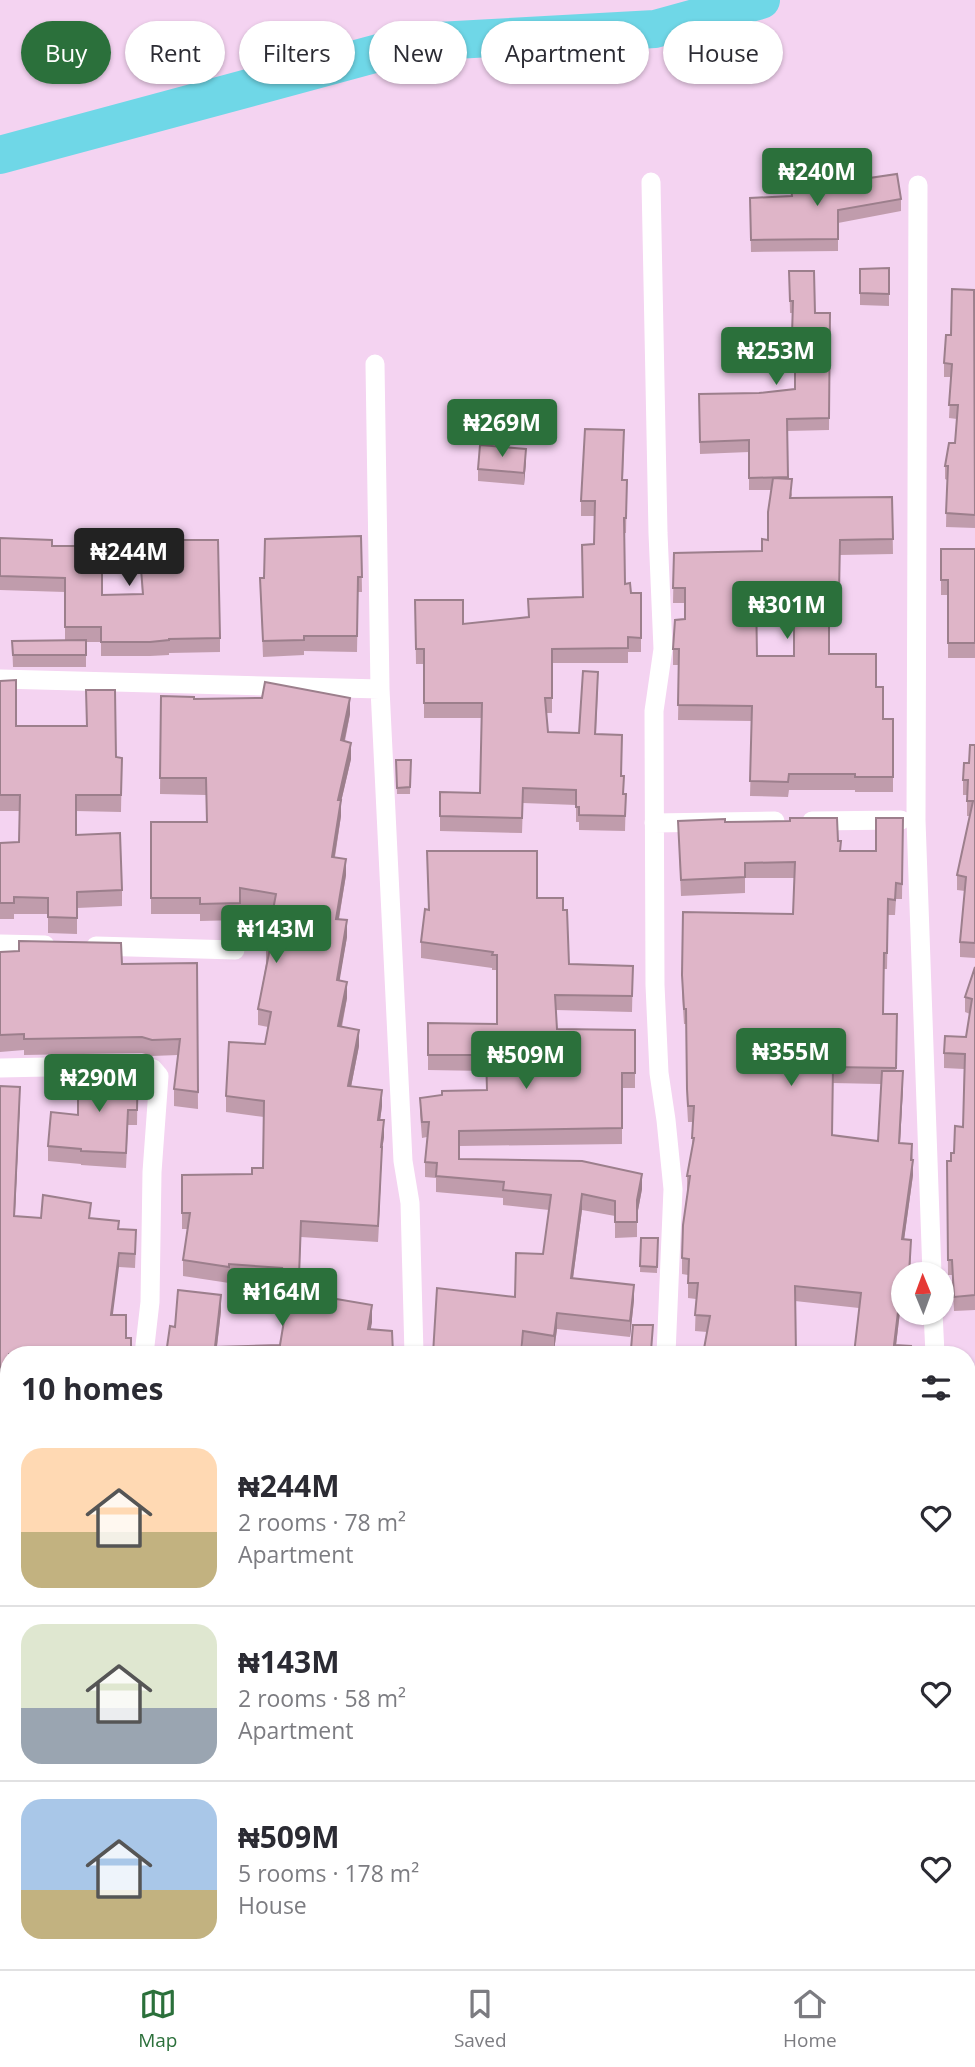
<!DOCTYPE html>
<meta charset="utf-8">
<style>
body{margin:0;font-family:"Open Sans",sans-serif;background:#f7f7f7;color:#2b2b33;height:100vh;display:flex;flex-direction:column;font-size:26px;white-space:nowrap}
*{box-sizing:border-box;margin:0}
p{font-size:23px;color:#7c7c81}
.icon{flex:none;width:38px;height:38px;fill:none;stroke:currentColor;stroke-width:2;stroke-linecap:round;stroke-linejoin:round}
.map{position:relative;flex:1;overflow:hidden}
.sheet{position:absolute;left:0px;top:1346px;width:976px;height:625px;display:flex;flex-direction:column;background:#fff;border-radius:28px 28px 0 0;box-shadow:0 2px 5px #0004}
.sheet>*{flex:none}
.guide{position:absolute;left:21px;top:21px;width:934px;height:63px;display:flex;gap:14px}
.needle{width:46px;rotate:359deg}
.buttons{position:absolute;left:891px;top:1262px;display:grid;gap:14px}
.buttons a{display:grid;place-items:center;width:63px;height:63px;border-radius:50%;background:#fff;box-shadow:0 2px 5px #0004;font-size:35px}
.price{position:absolute;translate:-50% -60px;padding:0 16px;border-radius:7px;background:#2b703b;color:#fff;font-size:23px;line-height:46px;filter:drop-shadow(0 2px 4px #0008)}
.price::after{content:'';position:absolute;left:50%;top:42px;width:21px;height:16px;margin-left:-10px;background:inherit;clip-path:polygon(0 0,100% 0,50% 100%)}
.price.on{background:#222;color:#fff}
ul{padding:0;list-style:none}
li{display:flex;align-items:center;gap:21px;height:175px;padding:0 21px}
li+li{border-top:2px solid #e1e1e2}
li span{display:grid;place-items:center;flex:none;width:196px;height:140px;border-radius:21px;color:#555}
li>.icon{margin-inline-start:auto}
span .icon{width:84px;height:84px;fill:#fffc;stroke-width:1}
li b{font-size:30px}
h2{display:flex;justify-content:space-between;align-items:center;height:84px;padding:0 21px;font-size:30px}
.pill{padding:0 24px;border-radius:32px;background:#fff;box-shadow:0 2px 5px #0004;font-size:24px;line-height:63px}
.pill.on{background:#2b703b;color:#fff}
.dock{display:flex;justify-content:space-around;align-items:center;height:98px;border-top:2px solid #e1e1e2;background:#fff;font-size:19px;color:#7c7c81}
.dock a{display:grid;justify-items:center;gap:4px}
.dock .on{color:#2b703b}
.map>svg:first-child{display:block}
.lines{fill:none;stroke-linecap:round;stroke-linejoin:round}
.river{stroke:#6fd7e7;stroke-width:38}
.minor{stroke:#fff;stroke-width:19}
.wall{fill:#c09cac;fill-rule:evenodd}
.shaded-wall{fill:#9c7f8c}
.building{fill:#dfb5c8;stroke:#9c7f8c;stroke-width:2;fill-rule:evenodd}
</style>
<div class="map">
<svg width="975" height="1969" viewBox="0 0 975 1969">
<rect width="100%" height="100%" fill="#f4d3f1"/>
<g class="lines">
<path class="river" d="M0 155 419 42 655 29 761 0"/>
<path class="minor" d="M651 182 658 533 663 649 654 711 655 985 659 1073 666 1120 673 1189 666 1354
M918 185 916 820 932 1274
M375 364 380 689 403 1161 410 1203 414 1354
M0 679 380 689
M812 821 901 820
M654 823 775 821
M0 944 45 945
M96 946 235 950
M0 1068 142 1065 153 1069 159 1076 152 1172 150 1302 144 1354
M933 1312 935 1354
M0 1460 9 1462
M968 1720 975 1759
M760 1962 761 1969
M10 1969 11 1962
M275 1969 276 1962
M551 1969 552 1962"/>
</g>
<path class="wall" d="M791 187 901 199V211L838 223V251L751 252 750 198 791 197Z
M889 268V306L860 305V269Z
M789 271 815 313H830L829 430 787 431 788 479 792 495 791 498 892 497 893 554 840 555 839 608H829V654L876 687 883 719H893V792H855V790H789L788 797 750 796 752 721 678 720 679 665H673V649L685 619V603H673L674 553 762 551 768 540 772 490H749V452L700 454 699 394 759 393 795 389V370L735 372 734 338 792 335V313H790ZM756 608 794 609V656H757Z
M975 334V528L946 527 947 480 945 479V466L955 443 957 419 949 418 951 377H944V363L951 335Z
M624 445 623 480H627L626 533H624L625 584 631 593H641V652H628V663H552V713H546L548 732 579 733 598 687 596 734 622 750 621 776 623 794H626L625 831 579 830V822H576V805L523 803 522 833 440 831V792L480 793 482 718H424V664H416L415 600 463 624 528 617 583 597 594 544 595 516H581V501Z
M526 461 524 485 478 481V469Z
M361 536 362 592H358L357 652 304 651V655L263 657 260 578H264Z
M0 538 52 546 102 595 142 594 141 569H145V545L220 638V652L169 653V655L150 656H101V642H86V667H13L12 641 65 640V592L0 590Z
M941 549H975V658H948V595H941Z
M0 681 16 726 116 757 122 758 121 812 76 811V835L122 890V906L77 908V934L48 933V914H14V919H0V843L19 842 20 811H0Z
M161 696 350 714 345 741 351 759 341 802V816L335 857 346 875 339 919 347 937 339 980 347 998 342 1027 359 1046 351 1087 382 1106 380 1120 384 1137 382 1150 378 1242 301 1237 299 1292H291L372 1322 370 1329 393 1354H166L175 1327 221 1311 217 1347 280 1345 289 1292 281 1291V1284L229 1281V1283L183 1276V1260L188 1229H182V1175L252 1174 263 1168 264 1117 226 1112V1096L265 1044 268 1027 258 1025V1009L266 964V947L273 910 240 905V920L200 921V914H151V822H207L206 795 160 794Z
M975 745V958L960 957V942L965 891 957 890V875L970 816H967V795H963V780Z
M396 760H411L410 794H397Z
M903 818 902 899H896L895 915H888L887 969H884L883 1014H897L896 1071 903 1087 900 1144 912 1160 913 1175 904 1239 911 1255 910 1274H903V1303H901L896 1345 854 1354 859 1308 795 1301 707 1332 695 1331 696 1299 688 1298V1275L682 1274V1258L688 1192H687V1176L692 1150 693 1122H688L687 1105 686 1024H684L682 991 683 912 793 914 794 878H745V893L681 896 678 821 725 822 838 841 841 851H876ZM833 1083 881 1084 878 1141 833 1135Z
M537 898 563 910 569 964 633 966 632 1012 556 1010 557 1029 635 1030V1088H622V1144L459 1146V1159L642 1189 637 1215V1237L615 1238V1216L582 1210 573 1278 634 1300 630 1337 557 1329 554 1351 523 1347 515 1297 543 1254 549 1210 503 1205V1198L436 1192V1178L425 1177V1162L427 1137 422 1138 420 1113V1098L487 1090 486 1071 428 1070V1023L497 1024V970H492V968L421 958V942L428 910Z
M19 941 122 964 197 963 198 1109 174 1106V1089L178 1055 152 1056 142 1053 24 1055V1050L0 1052V952L19 951Z
M975 967V1310L954 1311 952 1275H948L947 1161H951L963 1127 964 1069 944 1068V1053L966 1037 970 1014 965 1012V997Z
M138 1063 137 1125H128L126 1168 81 1165V1164L48 1161V1146L115 1079Z
M0 1086 20 1101 15 1216 41 1218H91L119 1229 136 1244 135 1268 119 1267 9 1354V1432H0Z
M641 1238H658L657 1273 640 1272Z
M633 1325H653L651 1354H631Z
M968 1369H975V1545L968 1546Z
M0 1472 9 1473V1528L0 1526Z
M975 1553V1585H968V1554Z
M9 1570V1683L0 1681V1619L2 1620Z
M971 1652H975V1688H971Z
M573 1962H717L715 1969 581 1968 573 1965Z
M790 1962H893V1969H791Z
M941 1962H968L975 1969H942Z"/>
<path class="shaded-wall" d="M526 449V461L524 485V473Z
M350 698V714L341 757V740Z
M351 743V759L341 802V816L332 873V857L338 800Z
M346 859V875L336 935V919Z
M347 920V937L337 996V980Z
M347 982V998L338 1043V1026Z
M359 1030V1046L348 1102V1086Z
M903 1071V1087L899 1159V1143Z
M20 1087V1101L14 1231V1216Z
M382 1090V1106L378 1136V1120Z
M384 1120V1137L382 1150 378 1242 381 1147Z
M912 1144 913 1175 902 1255V1239Z
M642 1174V1189L637 1216V1200Z
M582 1194V1210L571 1293V1278Z
M119 1253V1267L111 1329V1315Z
M634 1285V1300L630 1337V1321Z
M901 1287V1303L895 1354 894 1345Z
M221 1295V1311L216 1354 215 1347Z
M372 1305V1322L368 1346V1329Z
M557 1313V1329L554 1351V1336Z
M9 1841V1856L0 1884V1869Z
M975 1851V1864L968 1866V1853Z
M713 1962H717L715 1969H712Z"/>
<path class="building" d="M897 174 901 199 838 210V239L751 240 750 198 792 196 791 187 849 181Z
M889 268V294L860 293V269Z
M789 271H814L815 313H830L829 418 787 419 788 477 749 478V440L700 442 699 394 759 393 795 389V358L735 360 734 338 792 335 793 301H790Z
M952 289 974 290 975 515 946 513 948 466H945L949 443H955L958 405H949L952 364 944 363 946 335H951Z
M585 429 624 430 622 480H627L626 518H624L625 584 630 583 631 593H641V638L628 637V648L552 649V698H545L548 732 579 733 583 671 598 672 595 734 622 735 621 776H624L623 794H626L625 816 579 815V807H576V790L523 788 522 818 440 816V792L480 793 482 703H424V649H416L415 600H463V624L529 617 528 599 583 597 582 545 594 544 595 501H581Z
M480 445 526 449 524 473 478 469Z
M773 478 792 479 790 498 892 497 893 539 840 540 839 593H829V654H876V687H883V719H893V777H855V774H789L788 782 750 781 752 706 678 705 679 649H673L675 620 685 619V588H673L674 553 762 551V539L768 540V512ZM756 592 794 594V656H757Z
M361 536 362 577H358L357 636H304V640L263 641 260 578H264L265 539Z
M0 538 52 540V546H102V595L143 594 141 569H146L145 545 171 544V540H218L220 638 169 639V640L150 642H101V627H65V578L0 576Z
M941 549H975V643H948V580H941Z
M86 640V655H13L12 641Z
M16 680V726H87L86 690H115L116 757 122 758 121 795H76V835L120 833 122 890 77 892V918L48 917V898L14 897V903H0V843L19 842 20 795H0V681Z
M265 682 350 698 341 740 351 743 338 800H341L332 857 346 859 336 919 347 920 337 980 347 982 338 1026 359 1030 348 1086 382 1090 378 1120H384L381 1147H382L378 1226 301 1221 299 1276 281 1275 282 1268 229 1264V1267L183 1260 190 1213H182V1175L252 1174V1168H263L264 1101 226 1096 229 1042 265 1044 271 1012 258 1009 270 948 266 947 276 894 240 888V903L200 904V898H151V822H207L206 778H160L161 696 194 697V699L262 698Z
M970 745H975V943L960 942 966 877 957 875 973 801H967L968 780H963L964 763H969Z
M396 760H411L410 787 397 788Z
M790 818H837L838 841H841L840 851H876V818H903L902 884 896 883 895 900 888 899 887 953H884L883 1014H897L896 1068 833 1067 832 1135 878 1141 882 1071H903L899 1143 912 1144 911 1160H913L902 1239 911 1240 909 1274H903V1287H901L894 1345 911 1346 910 1354H854L861 1293 795 1286 796 1354H703L710 1316 695 1315 698 1283H688L689 1259 682 1258 683 1225 690 1176H687L694 1138H692L694 1106H688L687 1089 686 1009H684L682 975 683 912 793 914 795 862 745 863V877L681 880 678 821 725 819V822L790 821Z
M427 851H537V898H563V910H567L569 964 633 966 632 996 555 995 557 1029 635 1030V1073H622V1128L459 1131V1159L582 1161 642 1174 637 1200V1222H615V1201L582 1194 571 1278 634 1285 630 1321 557 1313 554 1336 523 1331 521 1354H433L437 1288 515 1297 516 1253 543 1254 551 1195 503 1190 504 1182 436 1176 437 1163 425 1162 429 1122H422L420 1098 442 1095V1091L487 1090 486 1055H428V1023L497 1024V955H492L493 952 421 942 425 909 429 910Z
M19 941 121 943 122 964 197 963 198 1092 174 1089 180 1039 152 1040 142 1037 24 1039V1034L0 1035V952L19 951Z
M975 967V1295L954 1297 952 1260H948L947 1161H951V1153H954L955 1126 963 1127 965 1054 944 1053 945 1036 966 1037 972 999 965 997Z
M115 1063H138L137 1110H128L126 1153 81 1151V1149L48 1146 51 1112 78 1115V1078L115 1079Z
M0 1086 20 1087 14 1216 41 1218 43 1195 91 1203 89 1218 119 1221 118 1229 136 1230 135 1254 119 1253 111 1315H126V1338H131V1354H9V1418H0Z
M641 1238H658L657 1267 640 1266Z
M178 1290 221 1295 215 1347 280 1345 289 1291 372 1305 368 1329 392 1331 393 1354H166L170 1326 175 1327Z
M633 1325H653L651 1351 631 1349Z
M968 1369H975V1530L968 1531Z
M0 1472 9 1473V1513L0 1512Z
M975 1553V1570L968 1571V1554Z
M9 1570V1668L0 1666V1669V1619L2 1620Z
M971 1652H975V1673L971 1674Z
M0 1726 9 1727 8 1764H9V1841L0 1869Z
M968 1833H974L975 1837V1851L968 1853Z
M975 1883V1969H946L945 1962H968V1885Z
M44 1962H221L246 1968 42 1969Z
M311 1962H535L533 1969H308Z
M583 1962H713L712 1969H581Z
M792 1962H893L892 1969H804L803 1966 793 1968Z"/>
</svg>
<div class="buttons">
<a><svg class="needle" viewBox="-14 -14 28 28"><path d="M0-13l5 13h-10z" fill="#e53935"/><path d="M0 13l5-13h-10z" fill="#7c7c81"/></svg></a>
</div>
<b class="price" style="left:817px;top:208px">₦240M</b>
<b class="price" style="left:776px;top:387px">₦253M</b>
<b class="price" style="left:502px;top:459px">₦269M</b>
<b class="price on" style="left:129px;top:588px">₦244M</b>
<b class="price" style="left:787px;top:641px">₦301M</b>
<b class="price" style="left:276px;top:965px">₦143M</b>
<b class="price" style="left:791px;top:1088px">₦355M</b>
<b class="price" style="left:526px;top:1091px">₦509M</b>
<b class="price" style="left:99px;top:1114px">₦290M</b>
<b class="price" style="left:282px;top:1328px">₦164M</b>
<div class="guide">
<a class="pill on">Buy</a>
<a class="pill">Rent</a>
<a class="pill">Filters</a>
<a class="pill">New</a>
<a class="pill">Apartment</a>
<a class="pill">House</a>
</div>
<section class="sheet">
<h2>10 homes<svg class="icon" aria-label="filters" viewBox="0 0 24 24"><path d="M4 7h16M4 17h16"/><circle cx="9" cy="7" r="2"/><circle cx="15" cy="17" r="2"/></svg></h2>
<ul>
<li><span style="background:linear-gradient(#ffd9b3 60%,#c2b280 0)"><svg class="icon" aria-label="home" viewBox="0 0 24 24"><path d="M3 11l9-7 9 7M6 9v11h12V9"/></svg></span><div><b>₦244M</b><p>2 rooms · 78 m²</p><p>Apartment</p></div><svg class="icon" aria-label="heart" viewBox="0 0 24 24"><path d="M12 20l-8-8c-3-5 5-10 8-4 3-6 11-1 8 4z"/></svg></li>
<li><span style="background:linear-gradient(#dfe7d0 60%,#9aa5b1 0)"><svg class="icon" aria-label="home" viewBox="0 0 24 24"><path d="M3 11l9-7 9 7M6 9v11h12V9"/></svg></span><div><b>₦143M</b><p>2 rooms · 58 m²</p><p>Apartment</p></div><svg class="icon" aria-label="heart" viewBox="0 0 24 24"><path d="M12 20l-8-8c-3-5 5-10 8-4 3-6 11-1 8 4z"/></svg></li>
<li><span style="background:linear-gradient(#a9c7e8 65%,#c2b280 0)"><svg class="icon" aria-label="home" viewBox="0 0 24 24"><path d="M3 11l9-7 9 7M6 9v11h12V9"/></svg></span><div><b>₦509M</b><p>5 rooms · 178 m²</p><p>House</p></div><svg class="icon" aria-label="heart" viewBox="0 0 24 24"><path d="M12 20l-8-8c-3-5 5-10 8-4 3-6 11-1 8 4z"/></svg></li>
</ul>
</section>
</div>
<nav class="dock">
<a class="on"><svg class="icon" aria-label="map" viewBox="0 0 24 24"><path d="M3 6l6-2 6 2 6-2v14l-6 2-6-2-6 2zM9 4v14M15 6v14"/></svg>Map</a>
<a><svg class="icon" aria-label="saved" viewBox="0 0 24 24"><path d="M7 4h10v16l-5-4-5 4z"/></svg>Saved</a>
<a><svg class="icon" aria-label="home" viewBox="0 0 24 24"><path d="M3 11l9-7 9 7M6 9v11h12V9"/></svg>Home</a>
</nav>
